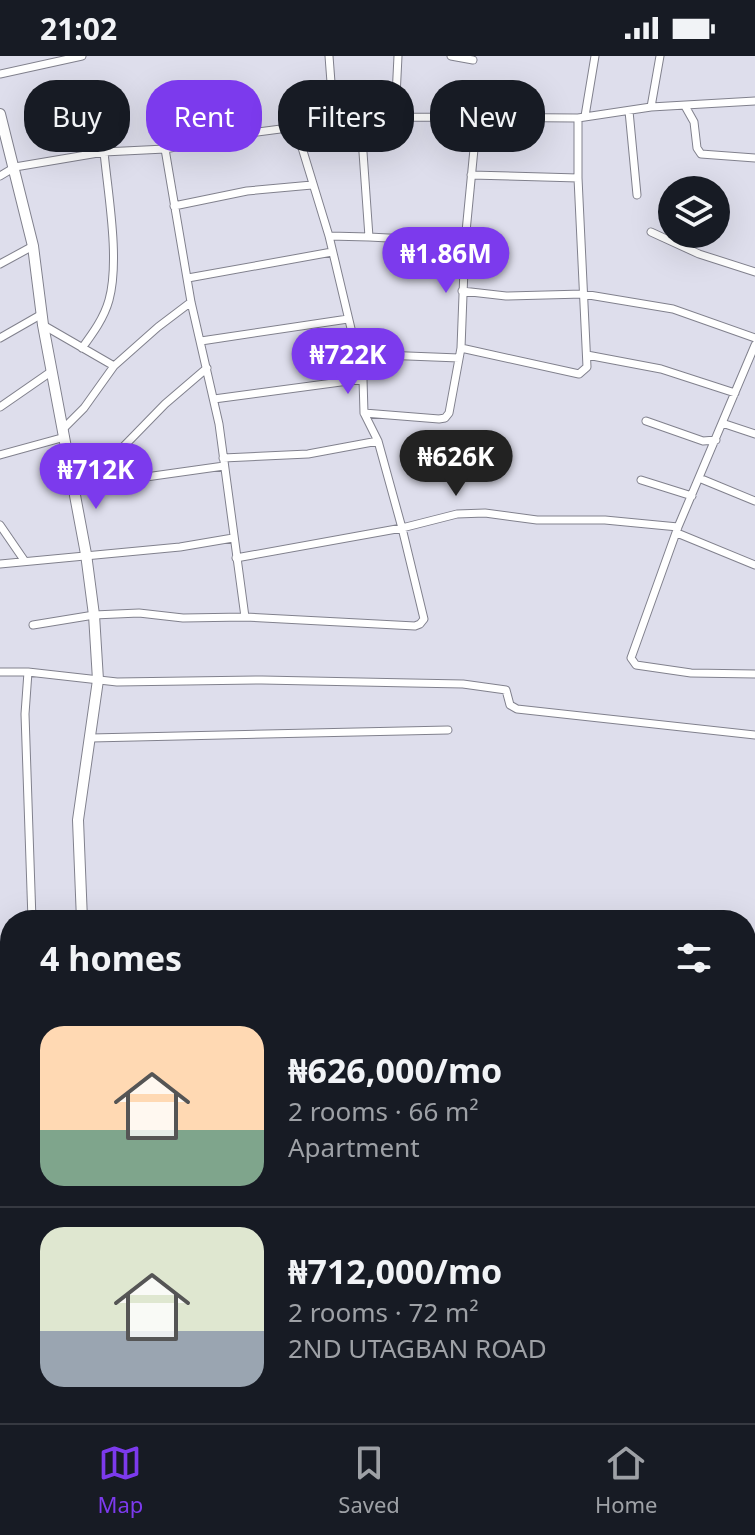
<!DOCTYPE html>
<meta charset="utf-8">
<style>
body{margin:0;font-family:"Noto Sans",sans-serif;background:#242831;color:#f1f3f6;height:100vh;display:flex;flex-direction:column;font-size:30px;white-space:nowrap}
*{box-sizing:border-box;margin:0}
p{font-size:26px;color:#9ea1a6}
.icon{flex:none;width:44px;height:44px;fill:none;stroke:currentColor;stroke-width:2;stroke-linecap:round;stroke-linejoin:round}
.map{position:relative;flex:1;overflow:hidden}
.drawer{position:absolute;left:0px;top:854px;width:756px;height:514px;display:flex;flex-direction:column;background:#171b24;border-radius:32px 32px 0 0;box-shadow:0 8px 32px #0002}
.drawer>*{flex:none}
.hud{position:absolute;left:24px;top:24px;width:708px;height:72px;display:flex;gap:16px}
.controls{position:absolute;left:658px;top:120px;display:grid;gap:16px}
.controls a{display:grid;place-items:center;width:72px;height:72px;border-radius:50%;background:#171b24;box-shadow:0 8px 32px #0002;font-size:40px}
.price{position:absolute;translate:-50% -68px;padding:0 18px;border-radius:28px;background:#7c3aed;color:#fff;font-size:26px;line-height:52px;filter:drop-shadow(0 2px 4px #0008)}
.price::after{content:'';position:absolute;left:50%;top:48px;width:24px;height:18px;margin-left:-12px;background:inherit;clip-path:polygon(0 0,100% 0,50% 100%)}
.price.selected{background:#222;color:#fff}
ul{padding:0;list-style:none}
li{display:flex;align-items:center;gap:24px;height:200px;padding:0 40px}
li+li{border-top:2px solid #363941}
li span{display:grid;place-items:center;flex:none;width:224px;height:160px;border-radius:24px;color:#555}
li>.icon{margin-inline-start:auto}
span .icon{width:96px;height:96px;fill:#fffc;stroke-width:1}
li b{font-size:34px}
h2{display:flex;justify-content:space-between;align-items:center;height:96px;padding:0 40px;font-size:34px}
.chip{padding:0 28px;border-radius:32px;background:#171b24;box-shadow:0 8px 32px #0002;font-size:28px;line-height:72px}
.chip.selected{background:#7c3aed;color:#fff}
.status{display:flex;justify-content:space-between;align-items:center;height:56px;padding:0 40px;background:#171b24;direction:ltr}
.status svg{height:22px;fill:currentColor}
.tabs{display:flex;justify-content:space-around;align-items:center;height:112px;border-top:2px solid #363941;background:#171b24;font-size:22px;color:#9ea1a6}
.tabs a{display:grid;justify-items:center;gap:4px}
.tabs .selected{color:#7c3aed}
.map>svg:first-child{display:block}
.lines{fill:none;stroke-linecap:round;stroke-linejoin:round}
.street-casing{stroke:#81818d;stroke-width:9}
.secondary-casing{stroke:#81818d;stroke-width:12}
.street{stroke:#fff;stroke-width:7}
.secondary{stroke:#fff;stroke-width:10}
</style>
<div class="status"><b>21:02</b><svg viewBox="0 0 49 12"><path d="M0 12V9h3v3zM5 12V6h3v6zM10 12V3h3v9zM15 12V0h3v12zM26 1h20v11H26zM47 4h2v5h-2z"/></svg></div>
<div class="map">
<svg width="755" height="1367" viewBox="0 0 755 1367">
<rect width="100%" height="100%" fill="#dedeec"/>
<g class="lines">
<g class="street-casing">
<path id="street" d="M329 0 334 66
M451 0 473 4
M0 18 82 0
M685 50 694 66 697 92 701 98 755 102
M651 51 660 0
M629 55 637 139
M585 60 595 0
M395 61 398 0
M165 93 191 246 219 368 245 561
M471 119 578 122
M0 120 15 111 104 96 165 93 242 78 334 66 361 68 395 61 578 62 651 51 755 45
M174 150 247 135 312 129
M651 176 699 198 755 216
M329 180 369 181 361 68
M369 181 465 186
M0 208 33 190
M188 222 332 196
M462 235 506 240 583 238 673 253 755 282
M43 269 114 310 84 352 64 372
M0 282 42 258
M201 285 348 263
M755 289 678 471 631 602 636 609 691 617 755 618
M82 292C93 277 104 262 109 244 120 204 108 138 104 96
M461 292 579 318 587 311 578 122V62
M357 298 459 302
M587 299 661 313 735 337
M114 310 158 271 191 246
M214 343 363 323
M0 351 52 315
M364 357 439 363 445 362 449 357 461 292 465 186 477 62
M646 365 703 385 716 384
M722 367 755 378
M0 399 65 381
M223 402 308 398 378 385
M699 422 755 445
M641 424 692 440
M85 430 165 348 207 312
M75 431 224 410
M0 469 24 504
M677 477 755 509
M236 502 402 472 457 458 485 457 537 464H605L678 471
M0 508 180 491 233 482
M33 569 94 559 139 557 183 562 245 561 415 570 420 568 424 563 402 472 378 385 364 357 363 323 329 180 296 72
M0 616H28L117 626 262 624 411 627 463 628 506 634 510 649 517 653 755 679
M28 616 25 658 32 864
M91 682 448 674
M0 906 10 907
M0 1179 10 1178
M755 1227V1238
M0 1279 10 1276
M32 1358 33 1367
M304 1358 305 1367
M485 1358 486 1367
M546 1358 548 1367
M606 1358 607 1367
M664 1358 665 1367
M724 1358 726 1367
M365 1367V1358"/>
</g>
<g class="secondary-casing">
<path id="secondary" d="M0 58 33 190 43 269 86 498 94 559 98 624 78 764 82 864
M83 1367 84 1358"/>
</g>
<use href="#street" class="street"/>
<use href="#secondary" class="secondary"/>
</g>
</svg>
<div class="controls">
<a><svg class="icon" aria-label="layers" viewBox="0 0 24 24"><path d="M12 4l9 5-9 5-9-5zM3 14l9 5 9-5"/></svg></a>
</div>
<b class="price" style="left:446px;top:239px">₦1.86M</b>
<b class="price" style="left:348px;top:340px">₦722K</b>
<b class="price selected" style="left:456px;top:442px">₦626K</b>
<b class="price" style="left:96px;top:455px">₦712K</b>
<div class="hud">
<a class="chip">Buy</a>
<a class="chip selected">Rent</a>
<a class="chip">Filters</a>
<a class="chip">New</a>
</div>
<section class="drawer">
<h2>4 homes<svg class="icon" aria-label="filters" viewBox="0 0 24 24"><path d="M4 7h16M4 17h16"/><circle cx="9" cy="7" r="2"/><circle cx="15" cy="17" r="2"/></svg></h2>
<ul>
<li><span style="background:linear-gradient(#ffd9b3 65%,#7fa58c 0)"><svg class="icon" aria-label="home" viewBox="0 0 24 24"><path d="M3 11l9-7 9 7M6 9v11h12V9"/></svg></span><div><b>₦626,000/mo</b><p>2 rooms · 66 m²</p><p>Apartment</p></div></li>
<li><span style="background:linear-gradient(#dfe7d0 65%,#9aa5b1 0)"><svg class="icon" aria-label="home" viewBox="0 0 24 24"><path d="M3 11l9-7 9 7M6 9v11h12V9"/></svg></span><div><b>₦712,000/mo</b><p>2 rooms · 72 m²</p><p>2ND UTAGBAN ROAD</p></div></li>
</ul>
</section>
</div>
<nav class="tabs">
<a class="selected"><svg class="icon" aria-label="map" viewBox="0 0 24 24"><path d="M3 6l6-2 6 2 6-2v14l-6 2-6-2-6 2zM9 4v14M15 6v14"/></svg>Map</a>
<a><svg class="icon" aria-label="saved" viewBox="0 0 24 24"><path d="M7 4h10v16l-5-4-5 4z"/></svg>Saved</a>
<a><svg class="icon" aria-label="home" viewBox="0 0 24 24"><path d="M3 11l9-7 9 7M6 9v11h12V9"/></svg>Home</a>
</nav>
